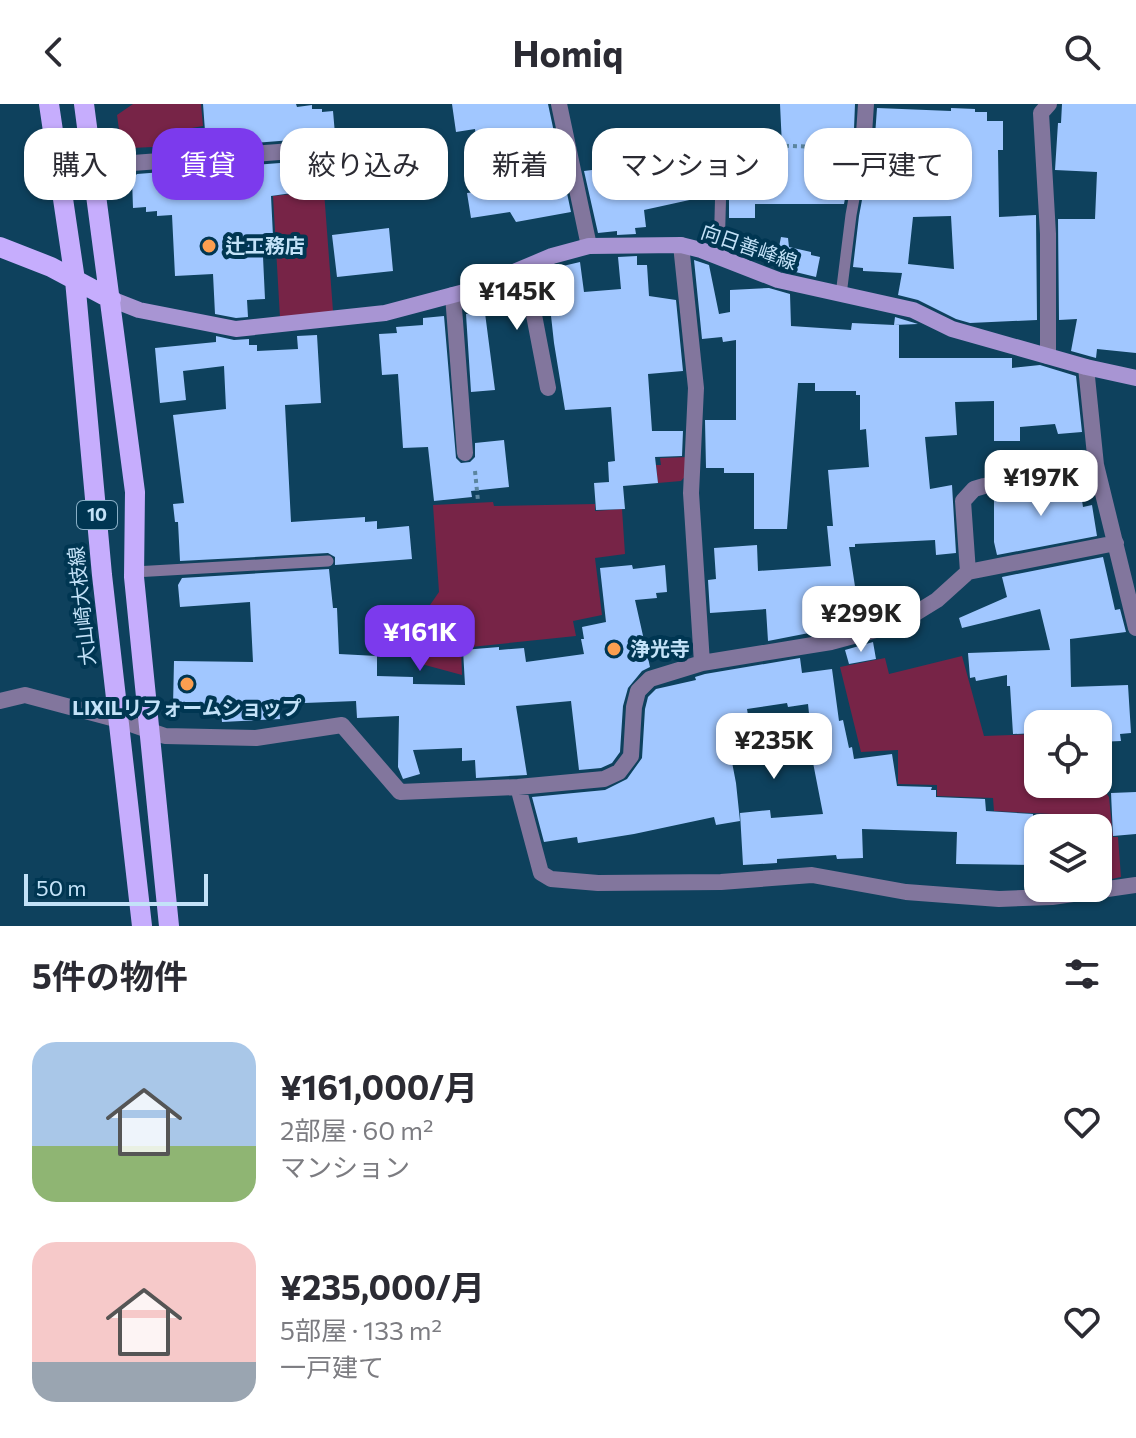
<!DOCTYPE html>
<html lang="ja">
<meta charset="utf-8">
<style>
body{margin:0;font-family:Commissioner,"Noto Sans JP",sans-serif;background:#f7f7f7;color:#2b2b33;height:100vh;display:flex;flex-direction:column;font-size:30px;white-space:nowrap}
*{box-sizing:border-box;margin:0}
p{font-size:26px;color:#7c7c81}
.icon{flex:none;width:44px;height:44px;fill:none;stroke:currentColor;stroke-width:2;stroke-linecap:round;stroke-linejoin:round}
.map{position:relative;height:822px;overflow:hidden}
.side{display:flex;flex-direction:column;background:#fff;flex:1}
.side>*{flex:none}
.hud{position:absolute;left:24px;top:24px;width:1088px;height:72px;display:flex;gap:16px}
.controls{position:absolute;left:1024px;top:606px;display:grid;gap:16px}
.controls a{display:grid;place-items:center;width:88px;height:88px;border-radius:16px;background:#fff;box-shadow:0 2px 6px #0004;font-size:40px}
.scale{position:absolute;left:24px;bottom:20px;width:184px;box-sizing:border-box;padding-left:8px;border:4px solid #c3e2f8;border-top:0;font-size:22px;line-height:28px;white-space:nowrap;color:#c3e2f8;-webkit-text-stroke:6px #003652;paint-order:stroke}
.price{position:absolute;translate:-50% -68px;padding:0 18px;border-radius:16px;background:#fff;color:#222;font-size:26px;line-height:52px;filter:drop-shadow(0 2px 4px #0008)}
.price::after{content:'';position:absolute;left:50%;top:48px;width:24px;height:18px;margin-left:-12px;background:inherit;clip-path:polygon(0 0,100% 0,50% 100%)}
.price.active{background:#7c3aed;color:#fff}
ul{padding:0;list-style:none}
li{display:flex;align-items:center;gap:24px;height:200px;padding:0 32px}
li span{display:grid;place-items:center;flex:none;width:224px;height:160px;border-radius:24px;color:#555}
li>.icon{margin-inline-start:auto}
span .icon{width:96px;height:96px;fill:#fffc;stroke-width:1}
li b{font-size:34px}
h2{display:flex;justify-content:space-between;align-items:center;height:96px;padding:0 32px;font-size:34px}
.tag{padding:0 28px;border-radius:24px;background:#fff;box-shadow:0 2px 6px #0004;font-size:28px;line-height:72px}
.tag.active{background:#7c3aed;color:#fff}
header{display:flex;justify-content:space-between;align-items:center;height:104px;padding:0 32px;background:#fff;font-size:36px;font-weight:700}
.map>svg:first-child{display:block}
.green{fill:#772447}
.building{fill:#a1c7ff;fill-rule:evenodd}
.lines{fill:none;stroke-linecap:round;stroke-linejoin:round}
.path{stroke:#5b859f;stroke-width:4;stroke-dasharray:4 4;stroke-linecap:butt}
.service{stroke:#82769d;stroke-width:11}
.minor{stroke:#82769d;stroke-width:16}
.tertiary{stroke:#82769d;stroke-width:16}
.secondary{stroke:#a895d3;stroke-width:16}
.primary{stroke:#c6adfd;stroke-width:20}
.poi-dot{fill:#fb9e50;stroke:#003652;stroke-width:3}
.labels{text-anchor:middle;stroke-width:8;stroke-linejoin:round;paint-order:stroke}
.shield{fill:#003652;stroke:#88aec6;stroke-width:2}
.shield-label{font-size:18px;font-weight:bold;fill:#c3e2f8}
.poi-label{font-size:20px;font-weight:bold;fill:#c3e2f8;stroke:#003652;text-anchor:start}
.street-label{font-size:20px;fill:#c3e2f8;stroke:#003652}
</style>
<header><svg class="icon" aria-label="back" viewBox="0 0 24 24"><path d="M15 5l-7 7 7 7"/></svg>Homiq<svg class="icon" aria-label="search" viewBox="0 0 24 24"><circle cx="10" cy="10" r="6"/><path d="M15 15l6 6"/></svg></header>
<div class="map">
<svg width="1136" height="822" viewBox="0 0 1136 822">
<rect width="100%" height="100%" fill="#0e415d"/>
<path class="green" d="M133 0H201L203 22 192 24 193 41 132 44 120 33 117 11Z
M324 87 333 207 280 214 273 92Z
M689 353 688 369 681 377 658 379 656 361H661L660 354Z
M493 398 494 402 595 400V407L622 405 625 450 595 454 602 511 573 517 576 532 461 544 462 571 425 561 401 543 439 488 433 401Z
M962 552 984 632 1038 630V680H1098V677L1109 693 1113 733H1118L1121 773 1098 778V724H1057L1051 710 994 707 993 694 937 692V681L898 680V646L861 648 840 563 885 554 889 570Z"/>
<path class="building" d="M203 0H296L297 3 312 1V5H322V8L333 7 335 30 330 31 334 83 271 92 274 152 263 153 265 195 247 196 248 213 236 214 215 210 213 170 175 172 172 111 157 112V107L146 108V103L133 104 132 75 137 70 293 58 301 52V42L292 36 226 41 225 26 205 27Z
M452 0H548L571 108 516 118 510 108 471 114 467 89 484 87 475 25 456 28Z
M780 0H855L853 50 844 100H755V114H729V81H737L736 43 782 42Z
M1062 0H1136V249L1097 245 1096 254 1071 247 1077 215 1059 216 1058 115H1095L1097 68 1055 66 1058 19H1061Z
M877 4 951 7V4L975 5V8H987V17H1003V46H998L999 113 1036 111 1037 216 970 219 956 215 918 196 898 191 902 169 863 167V164L853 163 859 112 870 53 874 46ZM951 112 954 165 908 160 913 113Z
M636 43H656L657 50 683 44 694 95 644 106 646 123 635 124 636 130 617 131V127L598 129 584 67 639 60Z
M389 124 393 167 337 173 332 131Z
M781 133 788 134 789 143 811 148V151L820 153 816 173 775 163Z
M637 152V161H647L649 192 676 196 683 267 648 270 652 327H683L682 352 655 353 658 379 623 382 625 405 596 406 594 379 609 378 608 358 615 357 611 303 565 306 554 239 546 166 580 158 584 188 621 185 618 153Z
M694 156 709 161 719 210 730 208V186L769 184 790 190 791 222 851 226 852 219 894 221 895 213 918 220 894 221H899V254H1012V264L1040 261 1076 272 1082 328 1058 330 1055 320 1020 323V337H994V297L955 298 957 331 925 333 930 385 952 381 956 449 936 451 935 436 855 440V443H849L856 489 852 490 855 520 768 537 766 505 710 509 708 476 716 475 714 444 757 441 758 467 831 462 827 422H833L828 366 869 363 866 325 860 326V291H856V287H815V279H798L787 425H754V369H724V364H706L705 316H736V236L723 238 722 233 702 235Z
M485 209 495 286 471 288 466 210Z
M444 212 456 354 461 359 470 358 475 353V339L504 336 509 383 471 387 472 393 434 397 428 343 403 344 398 270 382 271 379 230 397 229 396 223 423 221V214Z
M317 231 321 299 285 301 291 418 365 413V418L377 417V425L409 422 412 455 335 461V453L328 449 180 457 178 418H175L173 400 184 399 173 311 226 305 224 262 183 267 186 296 160 299 155 244 216 238V232L234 236 249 235V241H257V247L298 245 297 232Z
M1079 377 1083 403 1092 401 1097 432 997 451 994 438V391Z
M1103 453 1115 506 1120 505 1126 528 1070 535 1071 583 1128 581 1131 629 1120 630 1121 637 1098 638V620H1038V629L1013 630 1010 582H1007V571L976 577 975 573 970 574 968 549 1050 546 1040 505 962 524 959 514 1007 493 1002 473Z
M632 461 633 465 665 461 667 488 656 489 657 494 635 496 650 563 642 567 628 584 623 602 620 648 612 659 601 664 579 666 571 597 516 602 527 671 476 674 475 656 462 657V644L413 646 420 670 403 675 398 663 399 612 357 614 356 597 279 600 280 615 222 618 221 606 173 602 174 557 253 558 250 498 180 503 178 481 182 474 329 465 333 504H337L339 550 377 552V572L413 573V580L465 581 463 546 499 543V546L524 544 526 558 584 550 581 535H584L582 523 606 518 600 464Z
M873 538 876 555 849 560 845 546Z
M800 554 802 569 832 565 839 617 843 616 849 644 852 643 854 655 892 650 897 682 932 683 931 686H936V693L985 695 986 707 1033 710V714H1038V761L956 760 957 728 862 725 863 754 837 755 836 751 777 755V759L743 761 740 709 770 706 771 714 823 710 809 638H812L808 600 788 603 787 599 747 605 751 629 727 632 736 679 740 717 716 721 714 713 634 730 578 739 577 733 544 738 532 693 605 686 627 675 642 654 645 605 648 593 656 585 696 576 695 573 705 570Z
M1136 688V730L1113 732 1111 689Z"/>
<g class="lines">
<path class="path" d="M737 40 845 44
M475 367 478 397"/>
<path class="service" d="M719 152 722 39
M841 191 851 111 863 45
M134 468 328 457"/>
<path class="minor" d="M559 0 589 142
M863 45 866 0
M93 62 292 47
M681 141 696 284 691 389 702 559
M525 164 548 284
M453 191 465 349
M1048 252V130L1041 9 1049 0
M1086 263 1096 361 1136 524
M968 468 963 397 974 385 984 382 1096 361
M119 616 165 632 256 634 342 621 400 688 518 683 604 675 619 668 631 652 634 603 638 587 650 575 702 559 831 538 898 520 937 496 968 468 1116 439
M518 683 541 769 551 775 598 779 721 778 812 771 906 788 999 795 1052 793 1136 781"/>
<path class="tertiary" d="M0 597 25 591 119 616"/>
<path class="secondary" d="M111 195 139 206 236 225 385 209 468 187 552 152 589 142 681 141 701 146 778 176 913 206 952 225 1086 263 1136 274"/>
<path class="primary" d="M49 0 75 176 102 471 142 822
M84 0 135 388 134 473 169 822
M0 143 51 163 111 195"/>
</g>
<g class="poi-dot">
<circle cx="209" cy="142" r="8"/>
<circle cx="614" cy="545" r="8"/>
<circle cx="187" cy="580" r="8"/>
</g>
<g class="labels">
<rect class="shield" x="77" y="397" width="40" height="28" rx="6"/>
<g class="shield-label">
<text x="97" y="417">10</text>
</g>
<g class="poi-label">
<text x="225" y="149">辻工務店</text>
<text x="630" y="552">浄光寺</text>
<text x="187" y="611" text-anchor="middle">LIXILリフォームショップ</text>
</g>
<g class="street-label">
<text transform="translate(749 143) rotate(19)" y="7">向日善峰線</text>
<text transform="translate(82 502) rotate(-96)" y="7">大山崎大枝線</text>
</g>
</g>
</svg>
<div class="controls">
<a><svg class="icon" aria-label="locate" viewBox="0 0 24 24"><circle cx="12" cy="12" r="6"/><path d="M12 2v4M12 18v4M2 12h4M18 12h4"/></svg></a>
<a><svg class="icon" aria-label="layers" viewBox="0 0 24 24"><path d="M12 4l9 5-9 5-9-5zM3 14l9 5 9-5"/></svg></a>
</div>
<div class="scale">50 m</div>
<b class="price" style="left:517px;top:228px">¥145K</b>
<b class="price" style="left:1041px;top:414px">¥197K</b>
<b class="price" style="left:861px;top:550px">¥299K</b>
<b class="price active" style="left:420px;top:569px">¥161K</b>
<b class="price" style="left:774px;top:677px">¥235K</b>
<div class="hud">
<a class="tag">購入</a>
<a class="tag active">賃貸</a>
<a class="tag">絞り込み</a>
<a class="tag">新着</a>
<a class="tag">マンション</a>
<a class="tag">一戸建て</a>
</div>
</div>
<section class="side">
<h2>5件の物件<svg class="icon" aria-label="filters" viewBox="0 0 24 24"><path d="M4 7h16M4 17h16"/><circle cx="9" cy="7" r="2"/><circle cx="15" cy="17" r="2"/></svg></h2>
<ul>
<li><span style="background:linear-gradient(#a9c7e8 65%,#8fb573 0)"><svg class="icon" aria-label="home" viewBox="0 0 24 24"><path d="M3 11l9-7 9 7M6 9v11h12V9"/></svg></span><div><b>¥161,000/月</b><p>2部屋 · 60 m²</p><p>マンション</p></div><svg class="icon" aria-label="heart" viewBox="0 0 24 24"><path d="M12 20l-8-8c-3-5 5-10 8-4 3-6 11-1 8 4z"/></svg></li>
<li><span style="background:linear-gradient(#f6c9c9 75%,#9aa5b1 0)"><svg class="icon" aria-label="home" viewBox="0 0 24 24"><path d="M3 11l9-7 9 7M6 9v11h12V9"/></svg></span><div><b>¥235,000/月</b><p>5部屋 · 133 m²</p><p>一戸建て</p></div><svg class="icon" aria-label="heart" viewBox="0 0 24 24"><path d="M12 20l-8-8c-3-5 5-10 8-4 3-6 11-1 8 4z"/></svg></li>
</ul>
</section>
